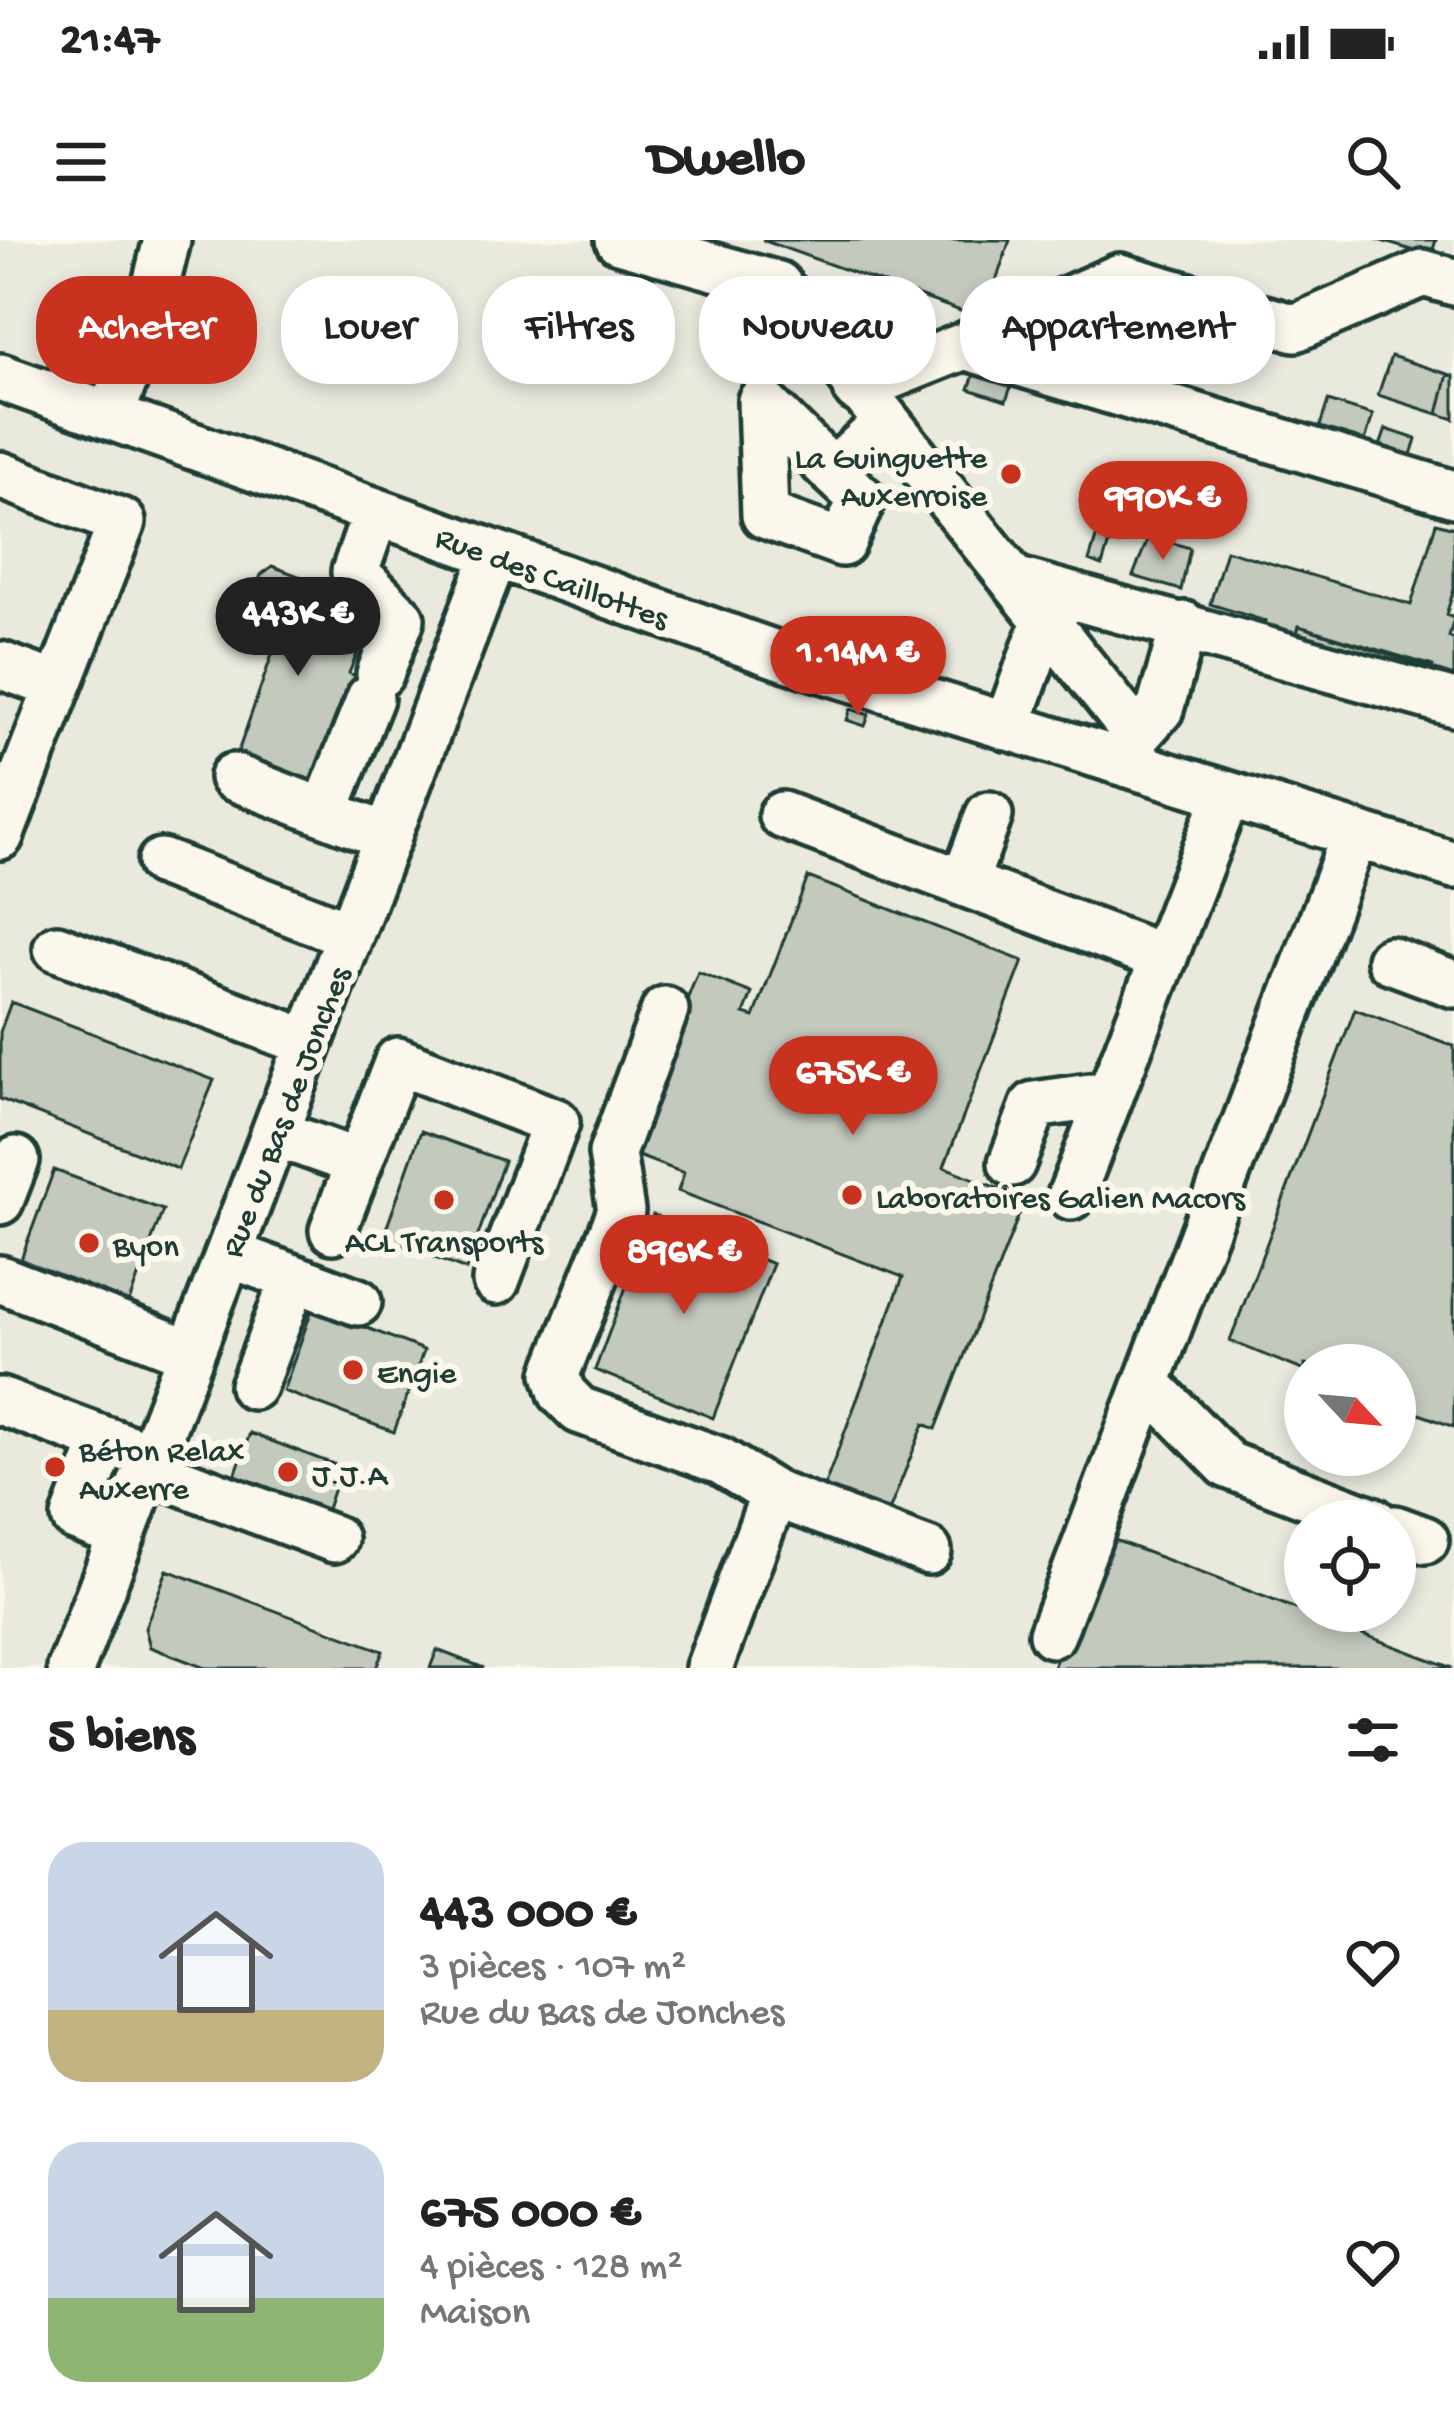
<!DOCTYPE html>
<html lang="fr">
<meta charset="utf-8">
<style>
body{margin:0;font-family:"Gochi Hand",sans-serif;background:#f2f2f2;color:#222;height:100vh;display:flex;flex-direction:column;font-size:45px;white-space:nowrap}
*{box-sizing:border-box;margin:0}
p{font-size:39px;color:#767676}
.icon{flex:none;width:66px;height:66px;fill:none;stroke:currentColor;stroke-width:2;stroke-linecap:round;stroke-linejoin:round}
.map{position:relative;height:1428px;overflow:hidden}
.sheet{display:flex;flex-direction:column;background:#fff;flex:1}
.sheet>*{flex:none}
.guide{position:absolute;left:36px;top:36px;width:1383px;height:108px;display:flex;gap:24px}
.needle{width:78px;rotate:116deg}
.tools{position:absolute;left:1284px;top:1104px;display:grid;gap:24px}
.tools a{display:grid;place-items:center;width:132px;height:132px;border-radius:50%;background:#fff;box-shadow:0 6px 18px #0003;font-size:60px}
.price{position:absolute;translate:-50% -102px;padding:0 27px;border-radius:42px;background:#c8321e;color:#fff;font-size:39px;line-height:78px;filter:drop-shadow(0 3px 6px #0008)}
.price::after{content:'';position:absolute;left:50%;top:72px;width:36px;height:27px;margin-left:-18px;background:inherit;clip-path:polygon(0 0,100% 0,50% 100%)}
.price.on{background:#222;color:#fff}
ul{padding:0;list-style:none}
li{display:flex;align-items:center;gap:36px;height:300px;padding:0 48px}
li span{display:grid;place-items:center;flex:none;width:336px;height:240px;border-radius:36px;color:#555}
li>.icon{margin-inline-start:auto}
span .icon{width:144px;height:144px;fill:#fffc;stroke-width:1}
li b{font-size:51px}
h2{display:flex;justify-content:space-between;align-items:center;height:144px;padding:0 48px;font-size:51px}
.chip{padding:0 42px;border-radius:48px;background:#fff;box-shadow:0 6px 18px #0003;font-size:42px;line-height:108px}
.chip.on{background:#c8321e;color:#fff}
.status{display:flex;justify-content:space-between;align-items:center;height:84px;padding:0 60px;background:#fff;direction:ltr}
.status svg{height:33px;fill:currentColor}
header{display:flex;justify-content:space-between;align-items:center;height:156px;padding:0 48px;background:#fff;font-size:54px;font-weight:800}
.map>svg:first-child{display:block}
.built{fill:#eae9de;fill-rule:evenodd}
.building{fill:#c4c9be;stroke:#1f3d34;stroke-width:3}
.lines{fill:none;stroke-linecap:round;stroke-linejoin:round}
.minor-casing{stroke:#1f3d34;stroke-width:54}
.minor{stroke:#fbf7ec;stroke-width:45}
.poi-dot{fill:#c8321e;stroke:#fbf7ec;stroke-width:4.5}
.labels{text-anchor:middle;stroke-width:12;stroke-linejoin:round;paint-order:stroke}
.poi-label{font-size:33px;fill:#1f3d34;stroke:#fbf7ec;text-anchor:start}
.street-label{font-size:33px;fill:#1f3d34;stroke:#fbf7ec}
</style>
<div class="status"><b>21:47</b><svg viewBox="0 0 49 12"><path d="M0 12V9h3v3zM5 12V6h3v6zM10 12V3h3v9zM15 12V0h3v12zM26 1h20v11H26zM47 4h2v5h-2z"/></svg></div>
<header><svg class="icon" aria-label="menu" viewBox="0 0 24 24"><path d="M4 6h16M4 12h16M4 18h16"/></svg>Dwello<svg class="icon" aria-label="search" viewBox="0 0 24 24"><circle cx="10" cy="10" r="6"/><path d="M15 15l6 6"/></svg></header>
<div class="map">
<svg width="1454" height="1428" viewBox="0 0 1454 1428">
<rect width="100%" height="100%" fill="#fbf7ec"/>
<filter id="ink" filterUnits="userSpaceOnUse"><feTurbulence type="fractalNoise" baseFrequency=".00833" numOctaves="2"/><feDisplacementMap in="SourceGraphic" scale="24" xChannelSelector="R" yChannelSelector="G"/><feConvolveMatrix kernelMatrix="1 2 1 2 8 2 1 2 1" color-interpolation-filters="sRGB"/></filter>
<g filter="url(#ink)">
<path class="built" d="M0 0H1454V1428H0ZM1305 1125H1395V1215H1305ZM1305 1281H1395V1371H1305Z"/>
<path class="building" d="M762 0H1010L983 79Z
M1378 0H1436L1431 16Z
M1391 116 1448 134 1438 174 1378 155Z
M976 129 1013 141 1006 161 969 149Z
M1448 134 1454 136V179L1438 174Z
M1328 161 1373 175 1364 204 1319 189Z
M1386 189 1416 199 1410 218 1379 209Z
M1168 241 1192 249 1187 264 1162 257Z
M1436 283 1454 288V349L1446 375 1454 378 1449 397 1454 399V436L1299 386 1296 397 1263 387 1265 381 1210 364 1226 310 1411 365Z
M1100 285 1113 289 1102 326 1089 321Z
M1149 296 1190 308 1181 350 1133 336Z
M272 326 323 345 331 354 324 371 336 377 334 390 345 399 342 408 357 414 349 433 356 436 316 546 237 515 275 406 282 409 289 391 253 378 249 367 261 335Z
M1299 386 1433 426 1431 436 1296 397Z
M851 469 869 475 865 486 847 480Z
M808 637 1023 721 944 927 1025 959 936 1189 924 1184 887 1276 823 1250 903 1037 678 951 684 933 627 912 698 732 752 753 744 774 754 777Z
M11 762 214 840 178 929 0 859V792Z
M1355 769 1454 806V1187L1395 1165V1125H1305V1131L1230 1101Z
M421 891 504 921 466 1030 383 998Z
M54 930 163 970 124 1075 15 1035Z
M653 975 773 1024 713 1178 595 1130Z
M313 1067 424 1110 394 1192 283 1151Z
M250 1193 341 1227 326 1272 234 1238Z
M1104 1296 1452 1428H1053Z
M167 1330 383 1411 376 1428H205L150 1407 145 1388Z
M437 1410 484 1428H430Z"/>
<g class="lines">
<g class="minor-casing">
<path id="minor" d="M619 0 778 45 1137 495 1128 524
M964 106 1120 37 1295 88 1423 33 1454 42
M0 137 781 416 1454 625
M857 149 964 106 1454 254
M110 176 147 81 167 0
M833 232 761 161 765 275 842 303 862 259 833 232 886 183
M0 235 122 282 58 446 0 425
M376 272 355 332 401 379 380 434
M1018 341 1454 463
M1007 487 1047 376
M1137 495 1160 469 1184 385
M233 537 388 597
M325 572 370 458
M782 575 1164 718
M0 596 58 446
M161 622 350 695
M964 643 989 575
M57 708 309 803
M1390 720 1454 744
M665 770 612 913 621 971 556 1134 562 1153 579 1170 721 1221 774 1254 928 1311
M275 893 359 923
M1012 923 1034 865 1111 854
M1071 956 1227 555
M0 961 16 920
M333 990 398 821 556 882 496 1041
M229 1014 294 1038 253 1146
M294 1038 358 1062
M0 1039 191 1113
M1147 1143 1228 1225 1374 1281
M0 1161 105 1200
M147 1229 334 1299
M1395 1289 1425 1300
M122 1295 75 1277 105 1200 152 1217
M1052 1394 1355 594
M71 1428 495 314
M709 1428 774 1254"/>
</g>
<use href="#minor" class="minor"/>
</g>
</g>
<g class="poi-dot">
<circle cx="1011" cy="234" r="12"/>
<circle cx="852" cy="955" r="12"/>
<circle cx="444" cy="960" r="12"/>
<circle cx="89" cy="1003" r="12"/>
<circle cx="353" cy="1130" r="12"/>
<circle cx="55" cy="1227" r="12"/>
<circle cx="288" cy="1232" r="12"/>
</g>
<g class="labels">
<g class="poi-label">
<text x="987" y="227" text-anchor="end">La Guinguette<tspan x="987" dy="38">Auxerroise</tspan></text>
<text x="876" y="967">Laboratoires Galien Macors</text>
<text x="444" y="1011" text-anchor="middle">ACL Transports</text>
<text x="113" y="1015">Byon</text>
<text x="377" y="1142">Engie</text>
<text x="79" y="1220">Béton Relax<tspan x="79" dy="38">Auxerre</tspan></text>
<text x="312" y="1244">J.J.A</text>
</g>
<g class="street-label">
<text transform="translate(553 335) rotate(20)" y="12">Rue des Caillottes</text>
<text transform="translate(283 871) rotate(-69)" y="12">Rue du Bas de Jonches</text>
</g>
</g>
</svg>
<div class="tools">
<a><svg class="needle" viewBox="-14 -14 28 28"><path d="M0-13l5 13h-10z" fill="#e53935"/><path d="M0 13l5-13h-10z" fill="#767676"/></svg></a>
<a><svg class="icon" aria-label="locate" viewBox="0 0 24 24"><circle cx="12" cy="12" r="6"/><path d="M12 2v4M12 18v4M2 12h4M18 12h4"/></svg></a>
</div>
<b class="price" style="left:1163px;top:323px">990K €</b>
<b class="price on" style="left:298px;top:439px">443K €</b>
<b class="price" style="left:858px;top:478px">1.14M €</b>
<b class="price" style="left:853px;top:898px">675K €</b>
<b class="price" style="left:684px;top:1077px">896K €</b>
<div class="guide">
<a class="chip on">Acheter</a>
<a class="chip">Louer</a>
<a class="chip">Filtres</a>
<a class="chip">Nouveau</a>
<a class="chip">Appartement</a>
</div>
</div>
<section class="sheet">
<h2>5 biens<svg class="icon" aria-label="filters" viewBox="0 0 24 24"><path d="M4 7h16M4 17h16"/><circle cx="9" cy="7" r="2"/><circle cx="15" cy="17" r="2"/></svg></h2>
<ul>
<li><span style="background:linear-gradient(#c9d6e8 70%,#c2b280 0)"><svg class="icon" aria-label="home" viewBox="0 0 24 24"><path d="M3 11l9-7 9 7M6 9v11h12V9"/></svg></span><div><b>443 000 €</b><p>3 pièces · 107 m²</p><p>Rue du Bas de Jonches</p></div><svg class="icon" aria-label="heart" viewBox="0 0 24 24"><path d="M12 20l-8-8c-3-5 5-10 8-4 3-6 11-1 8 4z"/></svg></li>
<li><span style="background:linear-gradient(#c9d6e8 65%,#8fb573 0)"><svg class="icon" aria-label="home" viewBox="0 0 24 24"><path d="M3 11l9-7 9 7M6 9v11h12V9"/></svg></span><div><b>675 000 €</b><p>4 pièces · 128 m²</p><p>Maison</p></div><svg class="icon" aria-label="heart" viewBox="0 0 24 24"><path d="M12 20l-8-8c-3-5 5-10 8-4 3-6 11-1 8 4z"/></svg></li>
</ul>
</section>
